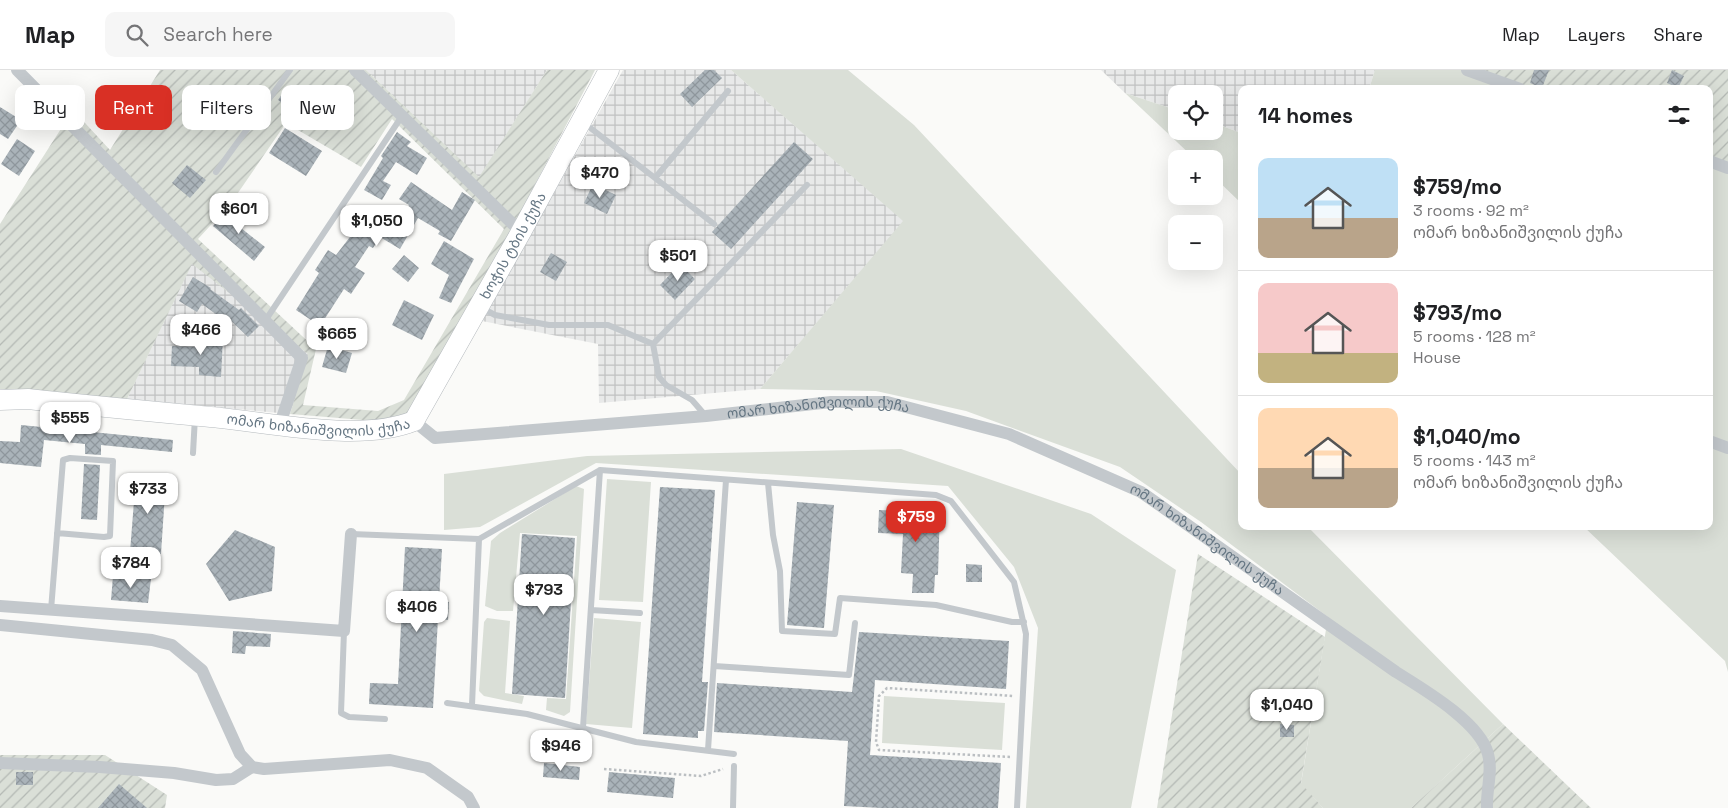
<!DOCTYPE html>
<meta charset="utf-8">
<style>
body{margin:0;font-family:"Space Grotesk","Noto Sans Georgian",sans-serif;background:#f6f6f6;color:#202124;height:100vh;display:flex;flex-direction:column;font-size:19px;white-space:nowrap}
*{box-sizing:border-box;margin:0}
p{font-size:16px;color:#757577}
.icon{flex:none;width:28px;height:28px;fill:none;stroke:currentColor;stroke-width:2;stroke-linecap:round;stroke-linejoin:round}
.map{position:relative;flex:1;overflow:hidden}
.panel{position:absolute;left:1238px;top:15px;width:475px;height:445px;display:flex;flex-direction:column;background:#fff;border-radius:10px;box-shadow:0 5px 20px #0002}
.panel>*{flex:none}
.guide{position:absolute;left:15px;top:15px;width:475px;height:45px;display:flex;gap:10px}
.tools{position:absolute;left:1168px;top:15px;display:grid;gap:10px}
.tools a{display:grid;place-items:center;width:55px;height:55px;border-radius:10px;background:#fff;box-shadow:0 5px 20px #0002;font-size:25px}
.price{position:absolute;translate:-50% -42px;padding:0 11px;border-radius:10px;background:#fff;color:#222;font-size:16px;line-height:32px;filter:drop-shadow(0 1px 2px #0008)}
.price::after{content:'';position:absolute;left:50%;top:30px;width:15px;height:11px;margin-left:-8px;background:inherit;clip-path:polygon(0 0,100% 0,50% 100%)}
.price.active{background:#d93025;color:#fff}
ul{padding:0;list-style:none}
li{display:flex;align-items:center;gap:15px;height:125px;padding:0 20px}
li+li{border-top:1px solid #e0e0e0}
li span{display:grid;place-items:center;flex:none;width:140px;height:100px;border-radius:10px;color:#555}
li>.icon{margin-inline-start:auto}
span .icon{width:60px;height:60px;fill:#fffc;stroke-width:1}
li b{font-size:21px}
h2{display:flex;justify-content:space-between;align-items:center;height:60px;padding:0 20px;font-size:21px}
.pill{padding:0 18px;border-radius:10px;background:#fff;box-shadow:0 5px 20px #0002;font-size:18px;line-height:45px}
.pill.active{background:#d93025;color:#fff}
header{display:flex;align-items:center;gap:30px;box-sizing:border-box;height:70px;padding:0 25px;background:#fff;border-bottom:1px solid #e0e0e0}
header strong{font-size:24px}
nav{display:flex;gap:28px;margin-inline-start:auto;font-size:18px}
.search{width:350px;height:45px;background:#f6f6f6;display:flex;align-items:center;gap:12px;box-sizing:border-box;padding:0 18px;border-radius:10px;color:#757577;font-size:19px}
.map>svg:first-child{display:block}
.industrial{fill:url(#industrial-grid)}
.green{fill:#dadfd7}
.garden{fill:url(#garden-furrows);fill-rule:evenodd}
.building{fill:url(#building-cross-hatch)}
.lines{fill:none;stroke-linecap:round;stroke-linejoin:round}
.primary-casing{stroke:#b5babe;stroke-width:21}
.path{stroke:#bbbfc2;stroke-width:2.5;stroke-dasharray:2.5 2.5;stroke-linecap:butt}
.service{stroke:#c3c8cc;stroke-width:6}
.minor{stroke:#c3c8cc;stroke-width:12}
.primary{stroke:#fff;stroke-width:20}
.labels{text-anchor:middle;stroke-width:5;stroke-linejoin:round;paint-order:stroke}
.street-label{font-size:14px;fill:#657683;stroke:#fff}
</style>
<header>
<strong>Map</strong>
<div class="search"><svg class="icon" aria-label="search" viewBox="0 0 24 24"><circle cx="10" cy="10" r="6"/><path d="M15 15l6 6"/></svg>Search here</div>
<nav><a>Map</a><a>Layers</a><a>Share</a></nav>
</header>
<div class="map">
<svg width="1728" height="738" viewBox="0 0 1728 738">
<defs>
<pattern id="industrial-grid" width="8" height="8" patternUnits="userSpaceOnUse" patternTransform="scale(1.25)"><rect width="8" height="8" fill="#e8e9e9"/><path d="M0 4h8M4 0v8" fill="none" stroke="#c0c1c2"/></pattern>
<pattern id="garden-furrows" width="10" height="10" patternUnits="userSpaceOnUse" patternTransform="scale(1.25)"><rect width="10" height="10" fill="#dadfd7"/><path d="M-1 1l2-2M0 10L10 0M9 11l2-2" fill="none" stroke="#b4b9b4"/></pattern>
<pattern id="building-cross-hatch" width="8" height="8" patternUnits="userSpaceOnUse" patternTransform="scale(1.25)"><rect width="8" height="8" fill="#aab3b9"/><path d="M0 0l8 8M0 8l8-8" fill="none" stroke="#8e969c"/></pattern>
</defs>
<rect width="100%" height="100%" fill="#fafaf8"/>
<path class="industrial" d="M366 0H547L479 108Z
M623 0H731L904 151 760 319 599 333 598 274 482 251Z
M1101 0H1375L1369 19H1241V63L1214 53V24H1176V40L1125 23Z
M192 193 309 284 290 344 127 329Z"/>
<path class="green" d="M731 0H848L914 55 1241 404V456H1307L1503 654 1411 738H1323L1301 714 1328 547 1201 452 1120 397 966 341 876 321 760 319 903 151Z
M1375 0H1478L1525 19H1369Z
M1125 23 1176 40V61H1214V53L1241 63V133L1214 107V89H1195Z
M1709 92 1728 100V602L1725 591 1583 456H1709Z
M901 379 1091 444 1176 500 1131 738H1026L1038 558 1014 497 948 416 596 393 480 457 444 460V404L587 386Z
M607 409 651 412 643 532 599 530Z
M576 416 584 419 570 642 564 646 546 640 547 628 566 629 577 466 520 463 513 541H497L485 536 491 471 500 463Z
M487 548 510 551 505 623 524 626 522 634 484 626 479 621 484 552Z
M594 548 641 552 632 658 586 654Z
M884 626 1005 633 1002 680 882 673Z"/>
<path class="garden" d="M160 0H366L479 107 547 0H595L464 250 410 346 387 352 290 344 308 284 192 194 127 329 0 319V154L73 40 110 80ZM392 49 504 159 404 330 378 341 303 335 316 279 198 169 231 133 286 53 361 97Z
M1478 0H1728V100L1709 92V19H1525Z
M1198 484 1325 567 1301 713 1323 738H1157Z
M1503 654 1591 738H1411Z
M0 685H105L167 725 165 738H0Z"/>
<path class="building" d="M705 0H714L722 8 692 37 680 24Z
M1534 0H1549L1542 18 1530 13Z
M1672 0 1684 6 1678 18 1667 13Z
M284 21 297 30 291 39 278 30Z
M0 37 21 50 8 69 0 64Z
M285 58 322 81 306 106 269 83Z
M397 62 411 72 407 76 427 88 417 105 396 92 383 111 391 115 382 130 364 120 383 88 381 86Z
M17 69 35 81 19 106 1 94Z
M794 72 813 89 731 179 712 162Z
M187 95 206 110 190 128 172 113Z
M411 112 452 140 462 122 475 130 451 171 438 164 440 161 418 148 400 179 380 167 373 178 369 176 355 197 365 203 351 224 344 219 320 256 296 240 319 203 315 200 328 180 336 185 360 154 362 155 373 139 397 154 409 135 399 129Z
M593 114 616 125 607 144 584 133Z
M228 139 244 154 241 158 265 177 254 191 213 156Z
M444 171 474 189 451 233 439 228 449 205 431 194Z
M551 183 567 192 556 211 540 202Z
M404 185 419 198 408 212 392 199Z
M680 194 695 209 675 230 660 215Z
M193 207 211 218 210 219 239 240 241 238 259 256 248 267 225 245 224 250 202 234 197 242 179 231Z
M404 230 434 245 422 270 392 255Z
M201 264 223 266 221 307 199 305V297L171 296 172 276 200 277Z
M328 276 352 283 346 303 322 297Z
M21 355 173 370 172 382 101 375V385L85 384V374L44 370 41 397 0 393V371L20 372Z
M84 394 100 395 97 450 81 449Z
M136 406 166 408 161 484 130 482Z
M660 417 715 420 702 612H708L704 661H698V668L643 664Z
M797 432 834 435 824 558 787 555Z
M904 437 940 439 938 505H935L934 523H912L913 504 901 503 903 464 878 463 879 440 903 441Z
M235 460 275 477 272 521 229 531 206 494Z
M522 464 575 468 565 628 512 624Z
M405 477 442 479 439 531 449 532 448 550 438 549 433 638 369 634 370 613 398 614Z
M966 494 982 495V512H966Z
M113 506 151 509 148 533 111 530Z
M233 561 271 564 270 577 246 576 245 584 232 583Z
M859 562 1009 571 1006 619 875 610 870 685 1001 693 998 738H881L844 736 848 671 714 662 717 613 852 622Z
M1280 654 1294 655V667H1280Z
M544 693 580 697 579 710 543 707Z
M16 702H33V715H16Z
M609 702 675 708 673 728 607 722Z
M119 714 147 738H98Z"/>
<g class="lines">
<g class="primary-casing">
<g id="primary">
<path id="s2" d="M0 330 28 329C92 336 157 342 221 348 278 354 362 372 414 351L521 162 609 0"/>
</g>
</g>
<path class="path" d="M1010 687 879 680 876 672 879 626 887 618 1014 626
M604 699 701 706 723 699"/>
<path class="service" d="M584 53 655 108 728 21
M216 102 290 0
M655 108 714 154
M480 237 495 245 549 255H608L653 274 807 115
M265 251 402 46
M653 274 659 307 666 315 692 330 705 345
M193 383 195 347
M768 413 773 465 780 501 782 561 835 564 840 528 936 535 1012 552H1024
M351 464 479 469 600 400 936 425 951 431 1014 512 1026 564 1017 738
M51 540 63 390 70 388 113 391 110 466 104 467 57 463
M591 540 640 543
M344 561 341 643 349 647 385 649
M714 596 849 605 855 553
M447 633 527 644 636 672 734 684
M472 635 479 469
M583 658 600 400
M708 680 726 410
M733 738 734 696"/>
<g class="minor">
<path d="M17 0 302 288 280 354"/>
<path d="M355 0 521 162"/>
<path d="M1467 0 1520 19"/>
<path d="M1709 91 1728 98"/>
<path id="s1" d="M414 351 435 368 706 346 831 332H887L1009 364 1141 422 1396 602C1423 619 1480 652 1488 684 1493 702 1486 720 1487 738"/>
<path d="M1709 371 1728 378"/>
<path d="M0 536 344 561 351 464"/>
<path d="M0 555 152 570 172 575 202 600 240 684 252 697 264 699 390 690 427 698 468 727 474 738"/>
<path d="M0 693 100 697 174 703 216 710 233 709 252 697"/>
</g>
<use href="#primary" class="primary"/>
</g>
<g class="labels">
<g class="street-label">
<text dy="5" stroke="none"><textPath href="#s2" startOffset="618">ხოჭის ტბის ქუჩა</textPath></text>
<text dy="5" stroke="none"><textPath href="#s1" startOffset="412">ომარ ხიზანიშვილის ქუჩა</textPath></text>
<text dy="5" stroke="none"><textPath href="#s2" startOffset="320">ომარ ხიზანიშვილის ქუჩა</textPath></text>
<text dy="5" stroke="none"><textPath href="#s1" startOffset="832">ომარ ხიზანიშვილის ქუჩა</textPath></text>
</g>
</g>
</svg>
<div class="tools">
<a><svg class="icon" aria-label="locate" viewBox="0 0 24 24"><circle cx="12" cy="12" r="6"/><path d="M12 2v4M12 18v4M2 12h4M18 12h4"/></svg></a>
<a>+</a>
<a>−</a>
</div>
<b class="price" style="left:600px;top:129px">$470</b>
<b class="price" style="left:239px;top:165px">$601</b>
<b class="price" style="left:377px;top:177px">$1,050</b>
<b class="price" style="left:678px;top:212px">$501</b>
<b class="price" style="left:201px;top:286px">$466</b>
<b class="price" style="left:337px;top:290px">$665</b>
<b class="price" style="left:70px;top:374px">$555</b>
<b class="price" style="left:148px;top:445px">$733</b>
<b class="price active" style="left:916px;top:473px">$759</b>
<b class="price" style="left:131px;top:519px">$784</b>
<b class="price" style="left:544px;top:546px">$793</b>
<b class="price" style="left:417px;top:563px">$406</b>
<b class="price" style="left:1287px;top:661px">$1,040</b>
<b class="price" style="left:561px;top:702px">$946</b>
<div class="guide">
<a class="pill">Buy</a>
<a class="pill active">Rent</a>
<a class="pill">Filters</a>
<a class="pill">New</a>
</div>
<section class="panel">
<h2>14 homes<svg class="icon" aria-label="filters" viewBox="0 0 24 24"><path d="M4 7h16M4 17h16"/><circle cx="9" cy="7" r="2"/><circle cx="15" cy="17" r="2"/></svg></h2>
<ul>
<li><span style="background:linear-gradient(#bfe0f5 60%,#b9a48a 0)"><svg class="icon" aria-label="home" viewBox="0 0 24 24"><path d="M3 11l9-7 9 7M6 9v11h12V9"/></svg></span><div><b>$759/mo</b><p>3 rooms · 92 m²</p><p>ომარ ხიზანიშვილის ქუჩა</p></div></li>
<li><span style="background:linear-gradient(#f6c9c9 70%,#c2b280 0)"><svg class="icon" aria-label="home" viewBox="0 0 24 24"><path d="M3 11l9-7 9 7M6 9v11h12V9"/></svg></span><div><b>$793/mo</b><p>5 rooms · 128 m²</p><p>House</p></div></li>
<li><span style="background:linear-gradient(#ffd9b3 60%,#b9a48a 0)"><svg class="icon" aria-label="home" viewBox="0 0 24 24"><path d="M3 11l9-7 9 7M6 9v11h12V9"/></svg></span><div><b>$1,040/mo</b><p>5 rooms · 143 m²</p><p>ომარ ხიზანიშვილის ქუჩა</p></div></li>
</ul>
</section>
</div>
